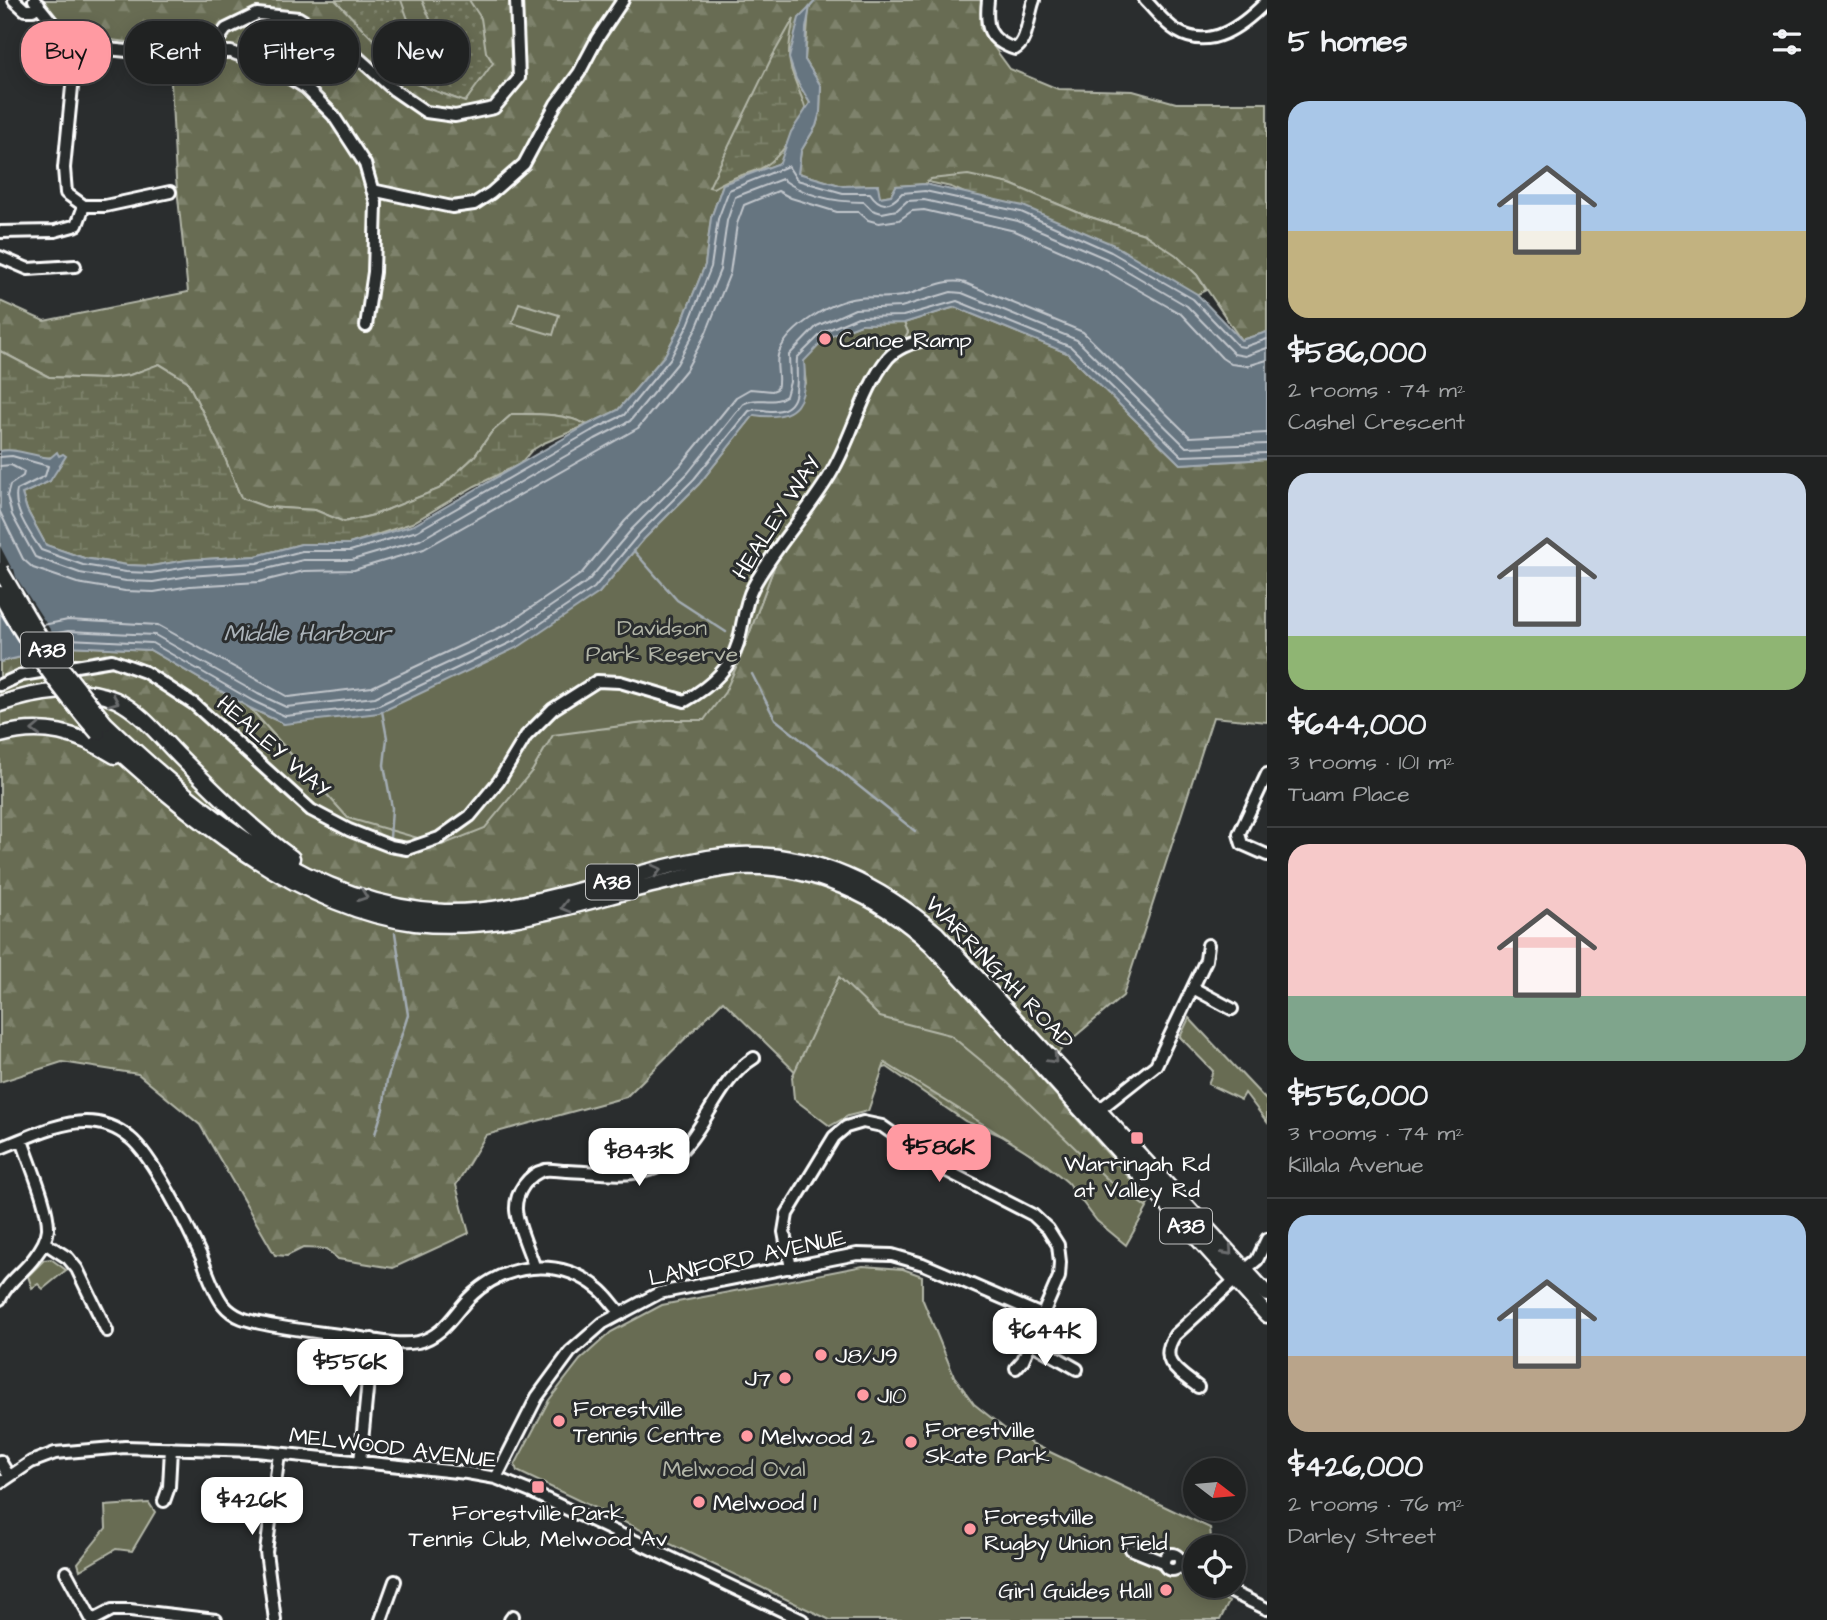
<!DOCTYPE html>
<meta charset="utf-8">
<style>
body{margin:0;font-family:"Architects Daughter",sans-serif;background:#282a2a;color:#f1f3f6;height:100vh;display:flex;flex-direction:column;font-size:26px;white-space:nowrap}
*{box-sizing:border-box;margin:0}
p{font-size:23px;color:#a2a4a5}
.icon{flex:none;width:38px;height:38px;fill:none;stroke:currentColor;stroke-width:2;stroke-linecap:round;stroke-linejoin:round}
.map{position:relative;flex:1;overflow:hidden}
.details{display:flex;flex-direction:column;background:#202222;width:560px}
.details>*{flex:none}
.top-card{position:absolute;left:21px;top:21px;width:665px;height:63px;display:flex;gap:14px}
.needle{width:46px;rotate:106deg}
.buttons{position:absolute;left:1183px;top:1458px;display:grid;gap:14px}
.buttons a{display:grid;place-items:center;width:63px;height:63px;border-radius:50%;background:#202222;box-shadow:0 4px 18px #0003,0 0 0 2px #3d3f40;font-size:35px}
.price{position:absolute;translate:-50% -60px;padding:0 16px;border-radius:14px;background:#fff;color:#222;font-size:23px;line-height:46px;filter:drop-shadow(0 2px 4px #0008)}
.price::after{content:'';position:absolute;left:50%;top:42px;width:21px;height:16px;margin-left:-10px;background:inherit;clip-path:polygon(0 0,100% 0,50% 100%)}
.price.selected{background:#ff9aa2;color:#111}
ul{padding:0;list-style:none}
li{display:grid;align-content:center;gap:14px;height:371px;padding:0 21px}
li+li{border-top:2px solid #3d3f40}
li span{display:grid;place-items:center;height:217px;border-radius:21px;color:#555}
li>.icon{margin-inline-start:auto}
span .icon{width:126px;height:126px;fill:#fffc;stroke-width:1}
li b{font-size:30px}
h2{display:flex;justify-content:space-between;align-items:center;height:84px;padding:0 21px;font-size:30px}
.chip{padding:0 24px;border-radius:28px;background:#202222;box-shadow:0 4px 18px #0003,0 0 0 2px #3d3f40;font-size:24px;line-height:63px}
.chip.selected{background:#ff9aa2;color:#111}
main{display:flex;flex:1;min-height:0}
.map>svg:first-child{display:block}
.grass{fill:url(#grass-dots);stroke:#b3b6a8;stroke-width:2}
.forest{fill:url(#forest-firs);stroke:#b3b6a8;stroke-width:2}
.wetland{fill:url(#wetland-marsh);stroke:#b3b6a8;stroke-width:2}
.park{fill:#676c52;stroke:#b3b6a8;stroke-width:2}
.water{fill:#667480;stroke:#a3acb3;stroke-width:2}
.pier{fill:#2a2d2e}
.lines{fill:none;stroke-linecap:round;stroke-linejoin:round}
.shore{stroke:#c2c7cc;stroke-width:2}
.stream{stroke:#a3acb3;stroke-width:2.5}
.minor-casing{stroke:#fff;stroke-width:16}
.highway-casing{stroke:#fff;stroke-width:19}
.minor{stroke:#2a2d2e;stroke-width:10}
.highway{stroke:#2a2d2e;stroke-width:14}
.highway-bridge-casing{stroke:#fff;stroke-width:19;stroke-linecap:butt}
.highway-bridge{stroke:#2a2d2e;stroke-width:14}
.oneway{stroke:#6a6c6d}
.poi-dot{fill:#ff9aa2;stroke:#2a2d2e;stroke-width:2.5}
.labels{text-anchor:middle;stroke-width:6;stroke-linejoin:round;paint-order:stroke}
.shield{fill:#2a2d2e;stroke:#bfc0c0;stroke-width:2}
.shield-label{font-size:21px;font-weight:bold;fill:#fff}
.poi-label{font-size:23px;fill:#fff;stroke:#2a2d2e;text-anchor:start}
.street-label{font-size:23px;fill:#fff;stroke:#2a2d2e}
.park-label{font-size:23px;fill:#b3b6a8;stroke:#2a2d2e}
.water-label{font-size:24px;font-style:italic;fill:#abb3b9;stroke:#2a2d2e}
</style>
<main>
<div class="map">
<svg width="1267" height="1620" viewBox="0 0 1267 1620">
<defs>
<pattern id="grass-dots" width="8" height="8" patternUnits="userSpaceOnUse" patternTransform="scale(1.75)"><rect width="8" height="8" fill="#676c52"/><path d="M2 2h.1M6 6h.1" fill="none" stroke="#7e826c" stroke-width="1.8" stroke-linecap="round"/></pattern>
<pattern id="forest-firs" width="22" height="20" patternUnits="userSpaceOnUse" patternTransform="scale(1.75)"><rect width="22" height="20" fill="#676c52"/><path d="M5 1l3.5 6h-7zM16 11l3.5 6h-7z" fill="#7e826c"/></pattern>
<pattern id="wetland-marsh" width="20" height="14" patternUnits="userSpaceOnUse" patternTransform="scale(1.75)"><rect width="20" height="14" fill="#676c52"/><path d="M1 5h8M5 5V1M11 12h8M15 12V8" fill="none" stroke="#7e826c"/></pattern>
</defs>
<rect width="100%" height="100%" fill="#2a2d2e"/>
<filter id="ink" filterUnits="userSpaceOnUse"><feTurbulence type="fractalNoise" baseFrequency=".0143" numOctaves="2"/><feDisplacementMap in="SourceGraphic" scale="14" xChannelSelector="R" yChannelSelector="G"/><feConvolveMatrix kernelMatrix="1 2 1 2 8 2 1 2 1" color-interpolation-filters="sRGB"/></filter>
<g filter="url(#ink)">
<path class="grass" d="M335 0H494L503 34 492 68 465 102 416 84Z"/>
<path class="forest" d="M42 0H335L416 84 465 102 493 63 486 52 481 18 469 0H982L980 28 1010 69 1058 89 1133 91 1176 103H1267V332L1241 340 1197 275 1144 234 1084 215 1010 184 931 179 925 184 897 186 891 195 880 197 877 185 843 186 798 173 801 151 816 126 820 112 821 86 805 60 809 8 796 79 810 103 791 132 781 163 723 184 711 218 705 265 682 322 665 355 618 410 587 425C565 413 538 414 512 414L491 433 474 457 439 489 374 515 344 522 315 510 266 507 241 498 222 451 187 381 160 364 130 375 103 379 49 377 0 351V301L44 321 188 292 176 179 169 44 135 43 71 35Z
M401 0H422L441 45 435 51C413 42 409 21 401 0Z
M955 307 1067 353 1180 464 1267 459V722L1213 717 1123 996 1072 1039 1037 1074 1150 1201 1126 1241 1070 1183 1010 1139 965 1121 887 1067 815 1091 723 1001 626 1097 486 1135 456 1185 469 1233 393 1268 338 1259 326 1249 303 1248 287 1256 275 1255 200 1125 138 1074 62 1062 0 1082V662L68 646 150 650 250 708 348 818 532 771 553 734 667 720H704L741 656 777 559 908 332 904 323Z"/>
<path class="wetland" d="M794 18C792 29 789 41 789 53 789 74 802 93 807 114 794 133 781 159 760 169 743 175 728 178 713 188L709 187 772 57Z
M968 175 1010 184 1084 215 1144 234 1176 255 1197 275 1206 290 1196 295 951 187 928 182 931 179Z
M0 351 49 377 103 379 130 375 159 364 187 381 222 451 241 498 266 507 315 510 344 522 374 515 439 489 474 457 491 433 512 414C537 414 565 413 587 425L544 443 531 451 520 464 475 486 412 523 349 544H301L256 556 187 560 151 566 127 565 84 558 46 545 27 510 22 494 50 481 59 456C38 462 21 448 0 451Z"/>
<path class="park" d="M519 303 559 315 553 335 512 323Z
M904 323 908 332 777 559 741 656 725 692 704 720H667L553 735 532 771 485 828 442 845 348 818 250 708 284 724 599 593 644 539 699 484 754 415 806 383 803 361 826 338 861 324Z
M839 977 880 1017 950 1035 1007 1082 1106 1178 1147 1208 1126 1245 1097 1221 1067 1182 1042 1161 885 1063 868 1111 848 1116 830 1126 794 1099 792 1077Z
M1189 1018 1267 1101V1122L1245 1093 1241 1100 1208 1084 1213 1071 1180 1037Z
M51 1259 66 1270 43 1289 38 1284 32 1288 28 1276 44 1260Z
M863 1266 903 1269 922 1276V1298L954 1376 974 1404 1004 1428 1031 1443 1210 1528 1212 1547H1195V1586H1216L1218 1596 1229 1602 1220 1620H830L517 1471 515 1465 549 1400 580 1360 611 1332 662 1305Z
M149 1503 155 1512 132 1551 116 1549 80 1570 78 1563 106 1528 105 1506Z"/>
<path class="water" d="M810 7 806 28 805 60 821 86 820 112 816 126 801 151 798 173 843 186 878 185 880 197 891 195 896 186 925 184 1023 206 1114 245 1197 294 1241 340 1267 332V459L1180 464 1067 353 955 307 904 323 861 324 826 338 804 361C808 401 798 422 754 415L699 484 644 539 599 593 520 646 379 713 284 724 250 708 150 650 68 646 0 662V451C17 448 33 456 50 458L57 452 59 456 63 454 66 456 50 481 22 494 27 510 46 545 84 558 127 565 151 566 187 560 256 556 301 544H349L414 525 587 425 618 410 665 355 682 322 705 265 711 218 723 184 780 163 791 132 810 103 796 79 789 58 799 18Z"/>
<path class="pier" d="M0 546 12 569H14L16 577 64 651 32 658 28 656 7 619H5L0 606Z"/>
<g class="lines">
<path class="shore" d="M0 457 12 456 48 466 45 476 17 490C12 509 31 535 41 550L83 565 126 572 151 573 188 567 257 563 302 551H350L417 531 591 431 624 415 670 359 688 325 711 267 718 219 729 190 788 166 797 180 843 193H870C880 208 890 207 902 193L925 191 1021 212 1111 252 1193 299 1238 346 1244 347 1267 339
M0 466 11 465 24 472 23 476 10 485 7 496 12 515 35 557 80 573 126 581 153 582 189 576 258 571 303 560H352L420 540 595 439 630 421 677 364 696 329 720 270 727 221 735 197 782 179C805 196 836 202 864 202L872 210 882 213 897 210 907 201 924 200 1018 221 1107 259 1187 306 1234 354 1245 356 1267 348
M0 512 23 559 33 568 77 583 125 591 154 592 190 586 259 582 304 571 354 570 424 549 638 428 686 370 706 333 730 273 737 224 744 205 778 191 791 198 837 212H859L868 220 879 223 899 220 912 211 924 210 1015 231 1102 269 1181 314 1222 358 1231 364 1247 366 1267 360
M43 625 68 620 158 625 288 697 372 687 507 624 581 574 625 521 680 466 736 397 750 389 772 391 777 389C781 377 774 364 779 352 789 327 832 301 858 298 872 296 887 299 902 296 922 292 944 277 965 283L1083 332 1190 437 1267 433
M48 635 68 631 155 635 258 694 286 707 375 697 512 633 588 581 632 529 688 473 743 404C758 395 772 406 786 396L790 382 789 355 817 326 855 309 901 307 951 292 962 293 1077 340 1186 447 1267 444
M53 643 68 639 152 643 253 701 285 716 377 706 516 640 594 588 639 534 694 479 749 411C757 407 763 411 771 411 805 412 795 378 797 358L823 332 858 317 903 316 957 301 1071 347 1182 456 1267 453"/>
<path class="stream" d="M809 8 816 0
M634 551 677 600 726 632
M752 674 775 719 915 831
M382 711 387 738 384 765 392 808 390 838
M375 1134 383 1109 387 1080 408 1015 395 933"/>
<g class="minor-casing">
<path id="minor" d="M14 0 25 10H33L39 5
M34 0 63 36 76 46 138 52H231L273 68 306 88 333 115 365 164 376 203 374 272 366 326
M988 0C985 27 988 40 1015 49 1028 42 1028 15 1034 0
M1145 0C1155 10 1165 24 1177 31 1210 51 1242 26 1265 3
M76 46 64 168 66 193 84 206H105L170 192
M209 52 226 29 257 14 299 18 345 46 394 90 426 112 455 116 494 108 519 78 516 0
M372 190 452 207 474 204 491 193 524 164 556 104 579 73 597 39 623 0
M0 232 55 231 77 225 84 206
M0 257 28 269 75 266
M0 685 22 675 112 660 145 672 194 704 311 810 349 830 390 846 407 849 439 838 470 816 499 781 526 736 553 709 597 681 620 682 685 701C708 688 730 670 738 643 743 625 744 604 753 587 776 544 811 510 834 468 853 434 864 387 888 358 896 349 910 343 921 341
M1267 774 1239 834 1242 844 1267 855
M1193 988 1232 1009
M1099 1110 1156 1065 1206 960 1208 945
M0 1148C27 1138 57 1122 86 1122 102 1122 118 1128 130 1138 152 1155 189 1229 201 1256 207 1271 213 1291 223 1304 234 1318 249 1321 265 1324 294 1330 325 1333 355 1337 374 1340 398 1346 418 1342 443 1336 453 1315 469 1298 504 1263 559 1256 599 1289 607 1295 613 1305 620 1312
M45 1243 68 1258 77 1269 107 1331
M534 1266C529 1250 517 1225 516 1210 515 1193 528 1174 545 1170 552 1169 560 1171 567 1171 600 1172 642 1181 671 1160 706 1133 716 1081 754 1058
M791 1268 784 1232 787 1214 834 1137 846 1127 863 1122 882 1126 943 1169 1033 1215 1048 1229 1058 1245 1060 1262 1059 1277 1023 1360 1016 1368
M1245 1270 1257 1260 1267 1239
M0 1299C8 1281 23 1273 34 1258 41 1249 47 1240 48 1229 49 1207 29 1162 22 1140
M1031 1343 1077 1369
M1198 1387C1179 1372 1157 1362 1175 1335L1235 1280
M0 1461 9 1476
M360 1462 372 1339
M496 1478 537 1397 570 1352 603 1323 659 1293 857 1254 892 1255 923 1264 1042 1315
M0 1483 31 1462 55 1453 125 1447 256 1451 467 1473 496 1478 531 1492 802 1620
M164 1501 169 1487 171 1448
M1131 1549 1163 1562
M1164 1562a8 8 0 1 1 16 0a8 8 0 1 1-16 0Z
M1179 1566 1195 1574
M66 1572 92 1620
M1219 1586 1267 1609
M93 1620 112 1610H130L216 1620
M275 1620 266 1552 279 1454
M381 1620 395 1581
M510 1620 513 1616"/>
</g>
<g class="highway-casing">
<path id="highway" d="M0 704C35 692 80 684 116 700 141 712 161 738 180 757 216 793 251 828 292 858
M105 723C197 811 311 906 444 912 488 913 528 903 569 893 615 881 661 866 708 858 795 844 871 878 936 933L1267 1294
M98 733C185 812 295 908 415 923 503 933 585 900 669 881 691 876 714 869 737 867 810 863 880 896 932 945L1267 1315
M0 735C43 723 78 733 115 756"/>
</g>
<use href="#minor" class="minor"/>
<use href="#highway" class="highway"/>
<g class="highway-bridge-casing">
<path id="highway-bridge" d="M0 570 46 648 105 723
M0 594C28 645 60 690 98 733"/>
</g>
<use href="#highway-bridge" class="highway-bridge"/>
</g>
<defs><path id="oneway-chevron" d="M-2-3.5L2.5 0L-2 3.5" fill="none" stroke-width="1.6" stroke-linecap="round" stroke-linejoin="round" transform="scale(1.75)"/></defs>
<g class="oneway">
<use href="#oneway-chevron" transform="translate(114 701) rotate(23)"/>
<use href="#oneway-chevron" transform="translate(36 730) rotate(178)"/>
<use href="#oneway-chevron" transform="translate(657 870) rotate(-14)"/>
<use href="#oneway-chevron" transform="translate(363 896) rotate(20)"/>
<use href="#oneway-chevron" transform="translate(565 907) rotate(165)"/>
<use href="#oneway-chevron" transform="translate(1053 1059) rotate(47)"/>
<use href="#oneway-chevron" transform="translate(1228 1251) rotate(48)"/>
</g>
</g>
<g class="poi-dot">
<circle cx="825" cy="339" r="7"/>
<rect x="1130" y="1131" width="14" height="14" rx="3.5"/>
<circle cx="821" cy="1355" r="7"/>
<circle cx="785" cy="1378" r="7"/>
<circle cx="863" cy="1395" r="7"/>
<circle cx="559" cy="1421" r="7"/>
<circle cx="747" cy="1436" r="7"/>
<circle cx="911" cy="1442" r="7"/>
<rect x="531" y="1480" width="14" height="14" rx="3.5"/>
<circle cx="699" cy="1502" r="7"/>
<circle cx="970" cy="1529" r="7"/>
<circle cx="1166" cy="1590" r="7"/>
</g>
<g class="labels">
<g class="shield">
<rect x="21" y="632.5" width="52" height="35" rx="5"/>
<rect x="586" y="864.5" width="52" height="35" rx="5"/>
<rect x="1160" y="1208.5" width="52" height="35" rx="5"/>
</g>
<g class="shield-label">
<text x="47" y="657">A38</text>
<text x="612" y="889">A38</text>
<text x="1186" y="1233">A38</text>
</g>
<g class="poi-label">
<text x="839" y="347">Canoe Ramp</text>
<text x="1137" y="1171" text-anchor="middle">Warringah Rd<tspan x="1137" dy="26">at Valley Rd</tspan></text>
<text x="835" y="1363">J8/J9</text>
<text x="771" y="1386" text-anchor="end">J7</text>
<text x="877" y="1403">J10</text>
<text x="573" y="1416">Forestville<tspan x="573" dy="26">Tennis Centre</tspan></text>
<text x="925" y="1437">Forestville<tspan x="925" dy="26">Skate Park</tspan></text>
<text x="761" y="1444">Melwood 2</text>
<text x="713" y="1510">Melwood 1</text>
<text x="538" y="1520" text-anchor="middle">Forestville Park<tspan x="538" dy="26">Tennis Club, Melwood Av</tspan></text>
<text x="984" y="1524">Forestville<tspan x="984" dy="26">Rugby Union Field</tspan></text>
<text x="1152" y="1598" text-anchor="end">Girl Guides Hall</text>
</g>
<g class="street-label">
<text transform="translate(776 517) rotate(-57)" y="8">HEALEY WAY</text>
<text transform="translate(274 746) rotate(41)" y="8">HEALEY WAY</text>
<text transform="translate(1000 972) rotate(46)" y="8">WARRINGAH ROAD</text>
<text transform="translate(747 1257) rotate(-12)" y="8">LANFORD AVENUE</text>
<text transform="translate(393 1447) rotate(7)" y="8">MELWOOD AVENUE</text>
</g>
<g class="park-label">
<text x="662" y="635">Davidson<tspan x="662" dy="26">Park Reserve</tspan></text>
<text x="734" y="1476">Melwood Oval</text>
</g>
<g class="water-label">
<text x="307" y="641">Middle Harbour</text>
</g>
</g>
</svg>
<div class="buttons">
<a><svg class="needle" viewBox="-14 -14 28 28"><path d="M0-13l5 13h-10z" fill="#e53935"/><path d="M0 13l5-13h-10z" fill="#a2a4a5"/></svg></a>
<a><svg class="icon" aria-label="locate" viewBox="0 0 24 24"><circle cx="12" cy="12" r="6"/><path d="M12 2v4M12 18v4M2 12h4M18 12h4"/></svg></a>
</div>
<b class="price selected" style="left:939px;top:1184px">$586K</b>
<b class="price" style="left:639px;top:1188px">$843K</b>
<b class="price" style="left:1045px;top:1368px">$644K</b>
<b class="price" style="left:350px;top:1399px">$556K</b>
<b class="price" style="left:252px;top:1537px">$426K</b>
<div class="top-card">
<a class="chip selected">Buy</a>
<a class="chip">Rent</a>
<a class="chip">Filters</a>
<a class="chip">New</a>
</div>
</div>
<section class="details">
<h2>5 homes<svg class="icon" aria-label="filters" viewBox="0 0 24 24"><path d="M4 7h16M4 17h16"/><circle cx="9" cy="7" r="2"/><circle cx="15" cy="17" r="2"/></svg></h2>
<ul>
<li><span style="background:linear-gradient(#a9c7e8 60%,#c2b280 0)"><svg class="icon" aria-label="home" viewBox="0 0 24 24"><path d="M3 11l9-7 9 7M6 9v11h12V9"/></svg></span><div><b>$586,000</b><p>2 rooms · 74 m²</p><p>Cashel Crescent</p></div></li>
<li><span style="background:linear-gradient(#c9d6e8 75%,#8fb573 0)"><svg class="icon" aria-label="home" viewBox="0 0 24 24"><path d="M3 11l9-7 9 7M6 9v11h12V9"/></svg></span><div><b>$644,000</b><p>3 rooms · 101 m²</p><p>Tuam Place</p></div></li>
<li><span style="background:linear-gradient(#f6c9c9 70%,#7fa58c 0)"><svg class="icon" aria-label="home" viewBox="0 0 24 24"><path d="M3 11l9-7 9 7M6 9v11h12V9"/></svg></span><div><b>$556,000</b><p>3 rooms · 74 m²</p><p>Killala Avenue</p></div></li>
<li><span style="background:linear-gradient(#a9c7e8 65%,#b9a48a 0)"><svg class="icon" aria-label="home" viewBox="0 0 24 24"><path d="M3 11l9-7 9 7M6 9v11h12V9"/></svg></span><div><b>$426,000</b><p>2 rooms · 76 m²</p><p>Darley Street</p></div></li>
</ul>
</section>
</main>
